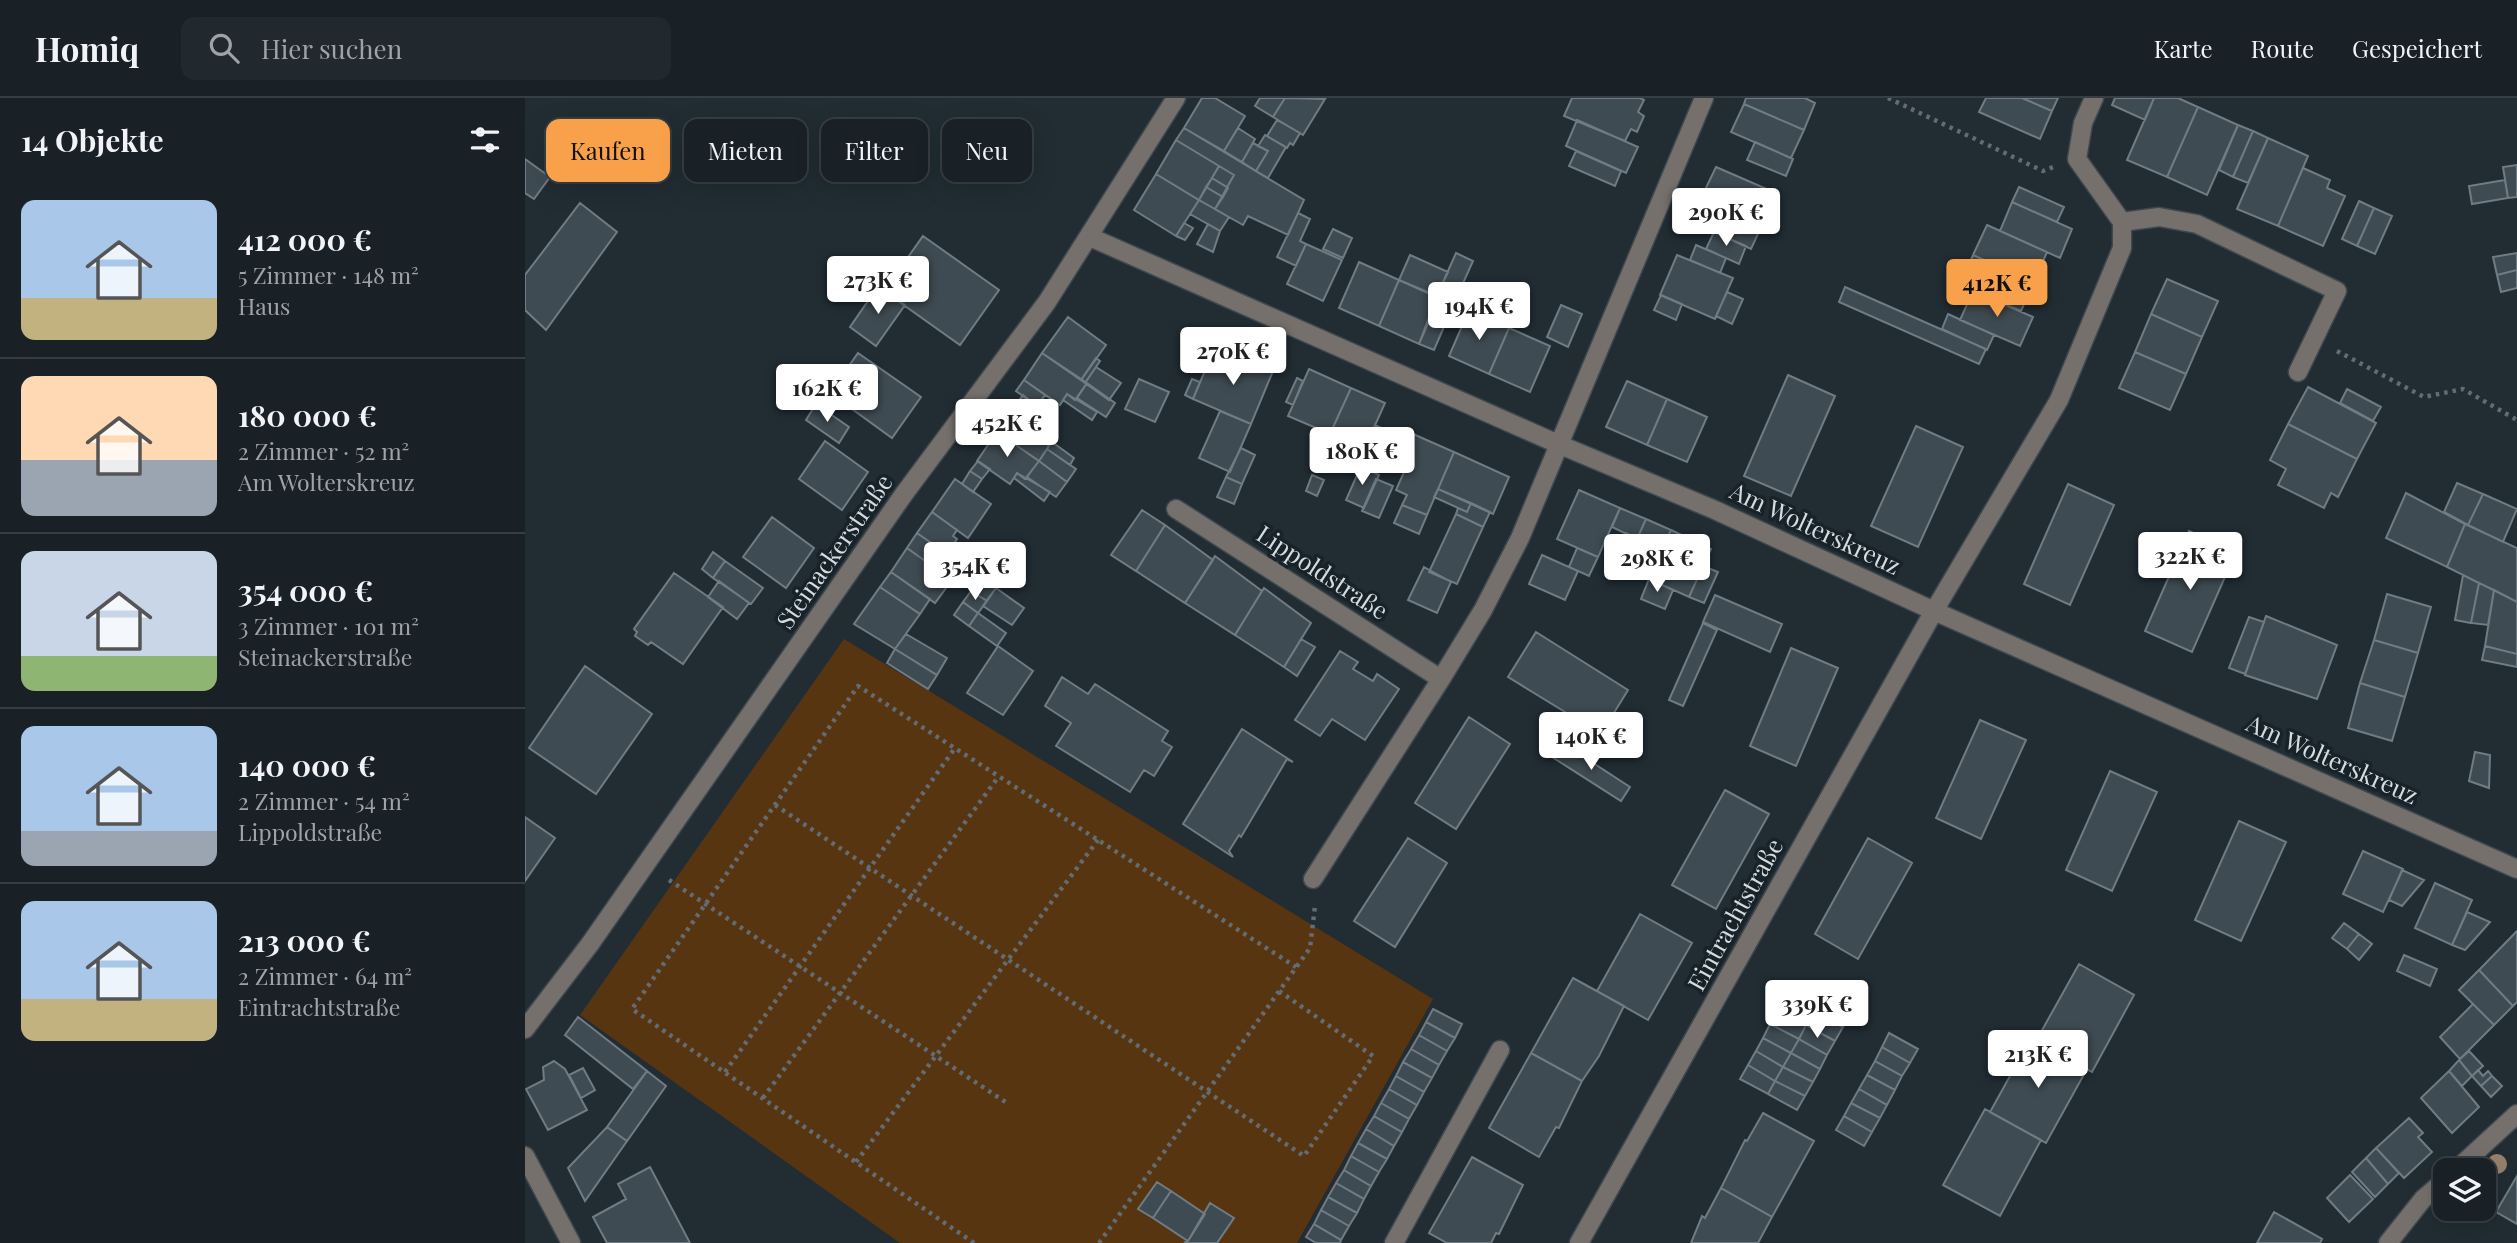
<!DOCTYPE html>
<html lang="de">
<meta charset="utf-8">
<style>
body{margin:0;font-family:"Playfair Display",serif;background:#22292e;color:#f1f3f6;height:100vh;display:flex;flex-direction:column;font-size:26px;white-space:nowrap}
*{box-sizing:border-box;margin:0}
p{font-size:23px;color:#9fa3a7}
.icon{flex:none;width:38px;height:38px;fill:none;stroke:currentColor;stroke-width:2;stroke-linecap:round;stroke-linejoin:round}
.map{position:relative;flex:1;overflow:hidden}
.drawer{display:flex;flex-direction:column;background:#192126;width:525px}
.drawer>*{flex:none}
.guide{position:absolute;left:21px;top:21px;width:665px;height:63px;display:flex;gap:14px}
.fabs{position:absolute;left:1908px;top:1060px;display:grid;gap:14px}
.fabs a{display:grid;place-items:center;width:63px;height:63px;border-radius:14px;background:#192126;box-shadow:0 7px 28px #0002,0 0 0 2px #373e43;font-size:35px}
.price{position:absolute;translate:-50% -60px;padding:0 16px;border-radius:7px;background:#fff;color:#222;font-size:23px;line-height:46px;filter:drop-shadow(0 2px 4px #0008)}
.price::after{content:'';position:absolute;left:50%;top:42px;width:21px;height:16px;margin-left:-10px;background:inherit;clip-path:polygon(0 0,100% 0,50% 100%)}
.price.current{background:#f8a14a;color:#111}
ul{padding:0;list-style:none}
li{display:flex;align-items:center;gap:21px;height:175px;padding:0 21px}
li+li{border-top:2px solid #373e43}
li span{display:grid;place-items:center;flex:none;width:196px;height:140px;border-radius:14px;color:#555}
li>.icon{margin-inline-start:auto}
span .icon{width:84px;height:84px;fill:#fffc;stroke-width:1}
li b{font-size:30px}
h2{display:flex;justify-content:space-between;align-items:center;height:84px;padding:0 21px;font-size:30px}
.pill{padding:0 24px;border-radius:14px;background:#192126;box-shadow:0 7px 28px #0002,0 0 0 2px #373e43;font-size:24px;line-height:63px}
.pill.current{background:#f8a14a;color:#111}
header{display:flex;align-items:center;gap:42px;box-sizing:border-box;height:98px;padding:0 35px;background:#192126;border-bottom:2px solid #373e43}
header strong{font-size:33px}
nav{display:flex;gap:38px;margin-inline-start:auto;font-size:24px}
.search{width:490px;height:63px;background:#22292e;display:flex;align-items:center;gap:18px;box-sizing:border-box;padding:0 24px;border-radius:14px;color:#9fa3a7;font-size:26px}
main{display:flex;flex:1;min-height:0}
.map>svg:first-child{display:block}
.green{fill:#583511}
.building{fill:#3f4b52;stroke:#6f7c84;stroke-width:2}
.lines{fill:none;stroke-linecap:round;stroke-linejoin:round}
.minor-casing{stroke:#3e484f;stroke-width:21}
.path{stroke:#626c72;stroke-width:4.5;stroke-dasharray:3.5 5;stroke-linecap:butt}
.minor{stroke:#75706c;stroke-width:18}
.tree{fill:#97816d}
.labels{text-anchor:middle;stroke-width:7;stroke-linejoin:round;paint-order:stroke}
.street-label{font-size:24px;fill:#d5dce1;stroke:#182229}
</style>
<header>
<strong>Homiq</strong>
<div class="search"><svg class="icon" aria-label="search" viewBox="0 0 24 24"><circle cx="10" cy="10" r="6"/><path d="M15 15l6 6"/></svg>Hier suchen</div>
<nav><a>Karte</a><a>Route</a><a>Gespeichert</a></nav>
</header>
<main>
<section class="drawer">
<h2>14 Objekte<svg class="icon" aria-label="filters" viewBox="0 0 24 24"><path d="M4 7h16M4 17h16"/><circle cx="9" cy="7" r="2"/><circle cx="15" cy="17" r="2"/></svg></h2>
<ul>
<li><span style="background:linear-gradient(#a9c7e8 70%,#c2b280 0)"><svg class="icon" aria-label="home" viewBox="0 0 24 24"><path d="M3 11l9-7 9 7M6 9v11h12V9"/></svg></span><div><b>412 000 €</b><p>5 Zimmer · 148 m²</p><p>Haus</p></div></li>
<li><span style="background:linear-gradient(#ffd9b3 60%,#9aa5b1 0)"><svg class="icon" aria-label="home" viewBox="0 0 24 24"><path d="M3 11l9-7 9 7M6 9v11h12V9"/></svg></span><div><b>180 000 €</b><p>2 Zimmer · 52 m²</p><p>Am Wolterskreuz</p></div></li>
<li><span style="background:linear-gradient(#c9d6e8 75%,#8fb573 0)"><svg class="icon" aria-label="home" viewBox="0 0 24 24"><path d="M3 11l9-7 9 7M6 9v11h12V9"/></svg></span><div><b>354 000 €</b><p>3 Zimmer · 101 m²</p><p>Steinackerstraße</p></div></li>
<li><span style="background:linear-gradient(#a9c7e8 75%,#9aa5b1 0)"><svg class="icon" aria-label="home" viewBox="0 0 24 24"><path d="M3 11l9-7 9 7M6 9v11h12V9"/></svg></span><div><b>140 000 €</b><p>2 Zimmer · 54 m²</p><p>Lippoldstraße</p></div></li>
<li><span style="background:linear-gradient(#a9c7e8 70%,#c2b280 0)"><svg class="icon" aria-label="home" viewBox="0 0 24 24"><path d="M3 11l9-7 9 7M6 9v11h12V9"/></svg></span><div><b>213 000 €</b><p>2 Zimmer · 64 m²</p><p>Eintrachtstraße</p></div></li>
</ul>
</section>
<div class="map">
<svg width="1992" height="1145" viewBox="0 0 1992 1145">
<rect width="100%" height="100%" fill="#212c33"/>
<path class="green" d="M319 541 908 901 772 1145H375L55 917Z"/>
<path class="building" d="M677 0H690L720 18 699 53 659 30Z
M735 0H760L748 19 730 8Z
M760 0 800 1 778 37 748 19Z
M1047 0H1115L1119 2 1113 14 1119 18 1112 34 1106 31 1100 43 1039 18Z
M1221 0H1280L1290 5 1279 32 1219 6Z
M1461 0H1497L1527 13 1515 41 1454 14Z
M1497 0H1533L1527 13Z
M1590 0H1629L1620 22 1587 7Z
M1629 0H1653L1673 9 1642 79 1602 62Z
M1219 6 1279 32 1266 60 1206 34Z
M1673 9 1713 27 1682 97 1642 79Z
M752 22 775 35 768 47 765 45 762 50 742 38Z
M1052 22 1113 49 1101 75 1041 48Z
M1713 27 1728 33 1708 79 1694 72Z
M659 30 779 102 763 137 723 118 718 127 690 111 709 77 651 42Z
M713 30 730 41 717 64 699 53Z
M1728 33 1743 40 1723 85 1708 79Z
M740 37 761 49 743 80 731 73 743 53 733 48Z
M1743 40 1783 58 1753 128 1712 111Z
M651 42 694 68 674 102 631 76Z
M1230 44 1268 61 1261 78 1222 62Z
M728 45 743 53 731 73 717 64Z
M1051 53 1096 73 1090 88 1044 68Z
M0 61 25 79 9 101 0 95Z
M1992 67V99L1983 100 1978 69Z
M694 68 709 77 702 89 687 80Z
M1191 69 1251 95 1239 123 1178 96Z
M1778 70 1805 82 1802 90 1820 98 1798 148 1753 128Z
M631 76 674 102 651 138 609 112Z
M687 80 703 90 698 99 681 89Z
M1980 82 1983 100 1947 106 1944 88Z
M681 89 698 99 690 111 674 102Z
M1494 89 1539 109 1532 124 1487 104Z
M1178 96 1239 123 1226 151 1167 124Z
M674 102 704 119 695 133 665 116Z
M1834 103 1849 110 1832 148 1817 141Z
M1487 104 1547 131 1535 160 1475 133Z
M55 105 92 134 21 232 0 212V177Z
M1849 110 1867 118 1850 156 1832 148Z
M773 115 785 121 775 143 781 146 771 168 752 159Z
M659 125 668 130 660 142 651 138Z
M683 126 695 133 688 154 672 146Z
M1462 127 1522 154 1509 184 1448 157Z
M808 131 827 140 818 160 798 151Z
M1189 134 1221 148 1214 166 1181 151Z
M398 138 474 192 435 247 359 193Z
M781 146 817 162 798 203 762 186Z
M1171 147 1201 160 1195 175 1165 162Z
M931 155 948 163 931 201 914 193Z
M1992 155V172L1972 177 1968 159Z
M885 157 923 174 912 198 874 182Z
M1152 157 1208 180 1190 221 1135 197Z
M1448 157 1509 184 1496 213 1435 188Z
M834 164 874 182 854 228 814 210Z
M1992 172V190L1976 194 1972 177Z
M1642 181 1693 203 1677 239 1626 216Z
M874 182 914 200 894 246 854 228Z
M938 186 959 196 949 215 944 212 939 223 924 216Z
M354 187 380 207 351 248 325 229Z
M1320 189 1461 251 1454 266 1314 204Z
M914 193 931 201 909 252 894 246Z
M1448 193 1508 219 1495 248 1435 222Z
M1202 194 1218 201 1207 226 1191 218Z
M1136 197 1157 206 1151 222 1129 212Z
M1036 207 1057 216 1043 249 1022 239Z
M944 212 984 230 964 276 924 258Z
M1423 216 1469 237 1462 252 1417 231Z
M1626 216 1677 239 1661 276 1610 254Z
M543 219 581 247 556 282 517 255Z
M984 230 1025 248 1005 294 964 276Z
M1610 254 1661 276 1645 312 1594 290Z
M333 255 396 299 367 340 305 295Z
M517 255 562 285 550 302 542 296 535 307 499 282Z
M687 256 717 269 721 261 748 273 726 326 668 301Z
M571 260 575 263 560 285 556 282Z
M571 269 596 285 584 302 560 285Z
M784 271 826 290 805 336 763 318Z
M1263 277 1310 298 1266 398 1219 378Z
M772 280 778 283 768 307 761 304Z
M614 281 644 294 630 324 600 311Z
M667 281 675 284 668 301 660 297Z
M499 282 520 297 512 308 491 293Z
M1102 283 1142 301 1122 347 1081 329Z
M562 285 590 305 581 319 552 300Z
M1783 289 1851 325 1832 361 1763 326Z
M826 290 860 305 839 352 805 336Z
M1822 291 1856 309 1848 323 1815 305Z
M542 296 572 314 567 322 538 302Z
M498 297 512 308 504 320 489 310Z
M1142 301 1182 319 1162 364 1122 347Z
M291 306 324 329 314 345 281 322Z
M489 310 522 334 516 342 524 348 514 363 472 334Z
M695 313 726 326 705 374 674 360Z
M1763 326 1832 361 1813 399 1806 395 1799 410 1753 387 1761 371 1745 362Z
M850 327 858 331 847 356 839 352Z
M1391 328 1438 349 1393 449 1346 428Z
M472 334 514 363 500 381 492 375 485 386 452 363Z
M805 336 827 346 819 364 798 354Z
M888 336 929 354 902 417 877 407 882 397 871 392 884 363 877 361Z
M519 338 549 360 545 367 522 351 524 348 516 342Z
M300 343 343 374 317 412 274 381Z
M716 350 730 357 717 386 701 379Z
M522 351 551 371 542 384 514 363Z
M929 354 984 379 968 416 913 391Z
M453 363 465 371 457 381 445 373Z
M514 363 542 384 531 399 502 379Z
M836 368 854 377 839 410 821 402Z
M445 373 457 381 448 394 437 386Z
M492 375 525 394 519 403 489 380Z
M787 377 799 382 792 398 781 393Z
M701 379 717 386 709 406 692 399Z
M430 381 466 406 443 440 407 414Z
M851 381 868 388 854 420 837 413Z
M1932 385 1958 396 1943 427 1919 414Z
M1543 386 1589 407 1545 507 1499 486Z
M913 391 946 405 942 414 909 399Z
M1054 392 1095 410 1073 459 1032 441Z
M1881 395 1940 426 1922 469 1861 440Z
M1958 396 1992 411 1978 444 1943 427Z
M946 405 965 414 958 429 931 416 933 410 942 414Z
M877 407 902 417 894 436 869 425Z
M1095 410 1121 421 1112 441 1087 429Z
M617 412 640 427 611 473 586 457Z
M407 414 432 432 428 438 432 441 426 450 422 447 418 453 392 435Z
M931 416 958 429 932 486 904 474Z
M247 419 289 450 261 490 218 459Z
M1121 421 1146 432 1137 452 1112 441Z
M1940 426 1992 450V504L1922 469Z
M640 427 688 462 660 505 611 473Z
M1146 432 1186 451 1164 499 1124 481Z
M1664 433 1711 454 1667 554 1620 533Z
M392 435 438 467 427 482 382 450Z
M1101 435 1112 441 1099 470 1088 465Z
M1112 441 1123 445 1110 475 1099 470Z
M382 450 427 482 410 505 366 474Z
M1052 450 1073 459 1064 478 1044 469Z
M188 454 200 463 188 480 177 471Z
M1017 457 1053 473 1040 502 1004 486Z
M690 458 737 493 710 537 660 505Z
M200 463 238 490 226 506 188 480Z
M1178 468 1193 474 1179 505 1164 499Z
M899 469 926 484 912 515 883 502Z
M366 474 405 501 395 516 355 489Z
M149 475 198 509 158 566 126 544 123 547 110 538 112 534 109 531Z
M1938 477 1954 485 1946 525 1930 522Z
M455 479 471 490 462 503 446 493Z
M1124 481 1148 492 1140 511 1116 501Z
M194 483 224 505 212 521 183 499Z
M1954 485 1969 492 1963 527 1946 525Z
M355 489 395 516 370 551 329 526Z
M471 490 499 510 487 527 458 508Z
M739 490 786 525 759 569 710 537Z
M1969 492 1992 504V556L1960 548Z
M446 493 462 503 453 515 438 504Z
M1862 496 1906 509 1893 555 1849 542Z
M1190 497 1257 526 1245 554 1178 524Z
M438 504 453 515 444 528 429 517Z
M453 515 481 535 472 548 444 528Z
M1741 518 1812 547 1792 601 1720 577Z
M1724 519 1739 524 1720 576 1704 570Z
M1178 525 1192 532 1158 608 1144 602Z
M1011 534 1103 592 1076 636 983 579Z
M381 536 422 560 412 577 370 551Z
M776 541 790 549 772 578 759 569Z
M1849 542 1893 555 1880 599 1835 585Z
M473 548 508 573 478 617 442 595Z
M1960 548 1992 556V569L1957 562Z
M1266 550 1313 570 1271 668 1225 648Z
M370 551 412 577 403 591 362 565Z
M815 553 833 564 828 571 848 583 852 576 874 591 840 642 807 621 795 638 770 622Z
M60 568 127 616 71 696 4 650Z
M537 579 563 596 570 586 643 633 637 643 647 649 629 678 619 672 605 694 531 648 546 625 520 608Z
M1835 585 1880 599 1867 643 1823 630Z
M944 619 985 646 931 731 890 705Z
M1455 622 1501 642 1456 741 1411 720Z
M717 631 768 664 762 661 716 739 714 737 704 753 708 759 658 726Z
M1036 644 1105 689 1096 703 1027 659Z
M1950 654 1965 657 1964 690 1944 683Z
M1585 673 1632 694 1587 793 1541 772Z
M1200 692 1244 716 1191 811 1147 787Z
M0 719 30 740 0 783Z
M1714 723 1761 744 1716 843 1670 822Z
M883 740 922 765 870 849 829 823Z
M1343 740 1387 765 1333 861 1290 836Z
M1838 753 1878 771 1858 814 1818 796Z
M1877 772 1899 782 1877 808 1864 802Z
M1910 785 1947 802 1927 847 1890 830Z
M1942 814 1965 824 1940 852 1927 847Z
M1115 816 1167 845 1123 922 1072 893Z
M1819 825 1834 836 1822 851 1807 840Z
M1992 833V904L1988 908 1954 872Z
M1834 836 1847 846 1834 862 1822 851Z
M1879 857 1912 871 1905 888 1872 873Z
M1554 866 1609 897 1567 974 1511 943Z
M1954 872 1988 908 1969 927 1934 892Z
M1048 880 1099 908 1074 958 1057 983 1006 955Z
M1268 884 1296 899 1289 913 1261 898Z
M1261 898 1289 913 1281 927 1253 911Z
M1296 899 1326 915 1318 929 1289 913Z
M1948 906 1969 927 1935 961 1915 939Z
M908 911 937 926 930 940 901 924Z
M1253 911 1281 927 1274 941 1245 926Z
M1289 913 1318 929 1310 943 1281 927Z
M53 919 122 973 108 991 40 937Z
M901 924 930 940 922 953 894 937Z
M1245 926 1274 941 1266 955 1238 940Z
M1281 927 1310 943 1302 957 1274 941Z
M1364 935 1393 951 1385 965 1357 949Z
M894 937 922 953 914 967 886 951Z
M1238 940 1266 955 1258 969 1231 953Z
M1506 940 1562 971 1521 1045 1465 1014Z
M1274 941 1302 957 1295 971 1266 955Z
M1357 949 1385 965 1377 978 1350 963Z
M886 951 914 967 907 980 878 964Z
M1231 953 1258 969 1250 983 1223 967Z
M1944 953 1958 968 1947 978 1934 962Z
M1006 955 1057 983 1034 1030 1031 1029 1014 1059 964 1030Z
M1266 955 1295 971 1288 984 1258 969Z
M1934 962 1947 978 1937 988 1924 973Z
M29 963 40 971 62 1012 23 1032 1 991 19 982 18 969Z
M1350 963 1377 978 1370 992 1342 977Z
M878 964 907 980 899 994 871 978Z
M1223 967 1250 983 1243 996 1215 981Z
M1258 969 1288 984 1280 998 1250 983Z
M58 970 70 992 56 1000 44 977Z
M1953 972 1958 978 1963 973 1967 978 1956 988 1947 978Z
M122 973 141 988 102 1043 82 1029Z
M1924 973 1954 1009 1927 1035 1896 1000Z
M1342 977 1370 992 1362 1007 1334 991Z
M871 978 899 994 892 1007 864 991Z
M1967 978 1977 988 1966 999 1956 988Z
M1250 983 1280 998 1272 1012 1243 996Z
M864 991 892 1007 884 1021 856 1005Z
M1334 991 1362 1007 1355 1020 1326 1005Z
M856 1005 884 1021 877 1034 849 1018Z
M1326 1005 1355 1020 1347 1034 1319 1018Z
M1460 1011 1516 1042 1475 1118 1418 1087Z
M1238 1015 1289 1043 1247 1119 1196 1090 1220 1042 1222 1043Z
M849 1018 877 1034 869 1048 841 1031Z
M1319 1018 1347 1034 1339 1048 1311 1032Z
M1884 1020 1898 1035 1893 1039 1907 1054 1879 1080 1851 1050Z
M82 1029 102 1043 60 1103 43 1070Z
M841 1031 869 1048 862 1061 833 1045Z
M833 1045 862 1061 854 1074 826 1058Z
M1851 1050 1874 1075 1863 1086 1841 1060Z
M826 1058 854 1074 846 1088 819 1072Z
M947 1059 998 1087 974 1136 971 1135 966 1145H922L904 1135Z
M1841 1060 1863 1086 1850 1099 1827 1074Z
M125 1069 165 1145H82L68 1119 101 1101 93 1086Z
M819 1072 846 1088 839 1101 811 1085Z
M1825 1077 1848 1101 1824 1124 1802 1100Z
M1992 1078V1126L1971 1114Z
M632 1084 646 1093 628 1120 613 1111Z
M811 1085 839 1101 832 1115 803 1099Z
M1196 1090 1247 1119 1233 1145H1166L1177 1118 1180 1120Z
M646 1093 680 1116 663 1143 628 1120Z
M803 1099 832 1115 824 1128 796 1112Z
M685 1105 709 1120 692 1145H659L663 1143Z
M796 1112 824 1128 816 1142 789 1126Z
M1749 1114 1797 1141 1795 1145H1732Z
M789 1126 816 1142 815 1145H791L781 1139Z"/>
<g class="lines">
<g class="minor-casing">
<path id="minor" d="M1597 124 1634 119 1672 126 1812 193 1773 274
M565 139 1033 346 1190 412 1409 513 1992 771
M651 411 916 581
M788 781 916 581 958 512 995 440 1179 0
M0 931 65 846 379 396 522 204 651 0
M0 1058 46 1145
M1930 1073 1992 1016
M869 1145 975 952
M1054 1145 1409 513 1534 302 1597 150V124L1552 61 1558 25 1569 0
M1863 1145 1898 1101 1920 1082"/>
</g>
<path class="path" d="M1363 0 1518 73 1528 69
M1812 253 1899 299 1938 291 1992 322
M250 707 779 1058 848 958 754 893
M144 782 482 1005
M200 974 430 650
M238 1000 474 678
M331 1064 573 742
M449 1145 107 911 333 588 771 869
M574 1145 785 850 790 808"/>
<use href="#minor" class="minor"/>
</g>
<circle class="tree" cx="1972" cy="1066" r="10"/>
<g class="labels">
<g class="street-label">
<text transform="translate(1290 431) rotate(25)" y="8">Am Wolterskreuz</text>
<text transform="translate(310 454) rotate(-55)" y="8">Steinackerstraße</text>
<text transform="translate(797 475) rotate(33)" y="8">Lippoldstraße</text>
<text transform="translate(1807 662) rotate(24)" y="8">Am Wolterskreuz</text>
<text transform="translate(1211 817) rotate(-61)" y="8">Eintrachtstraße</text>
</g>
</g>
</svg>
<div class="fabs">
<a><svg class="icon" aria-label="layers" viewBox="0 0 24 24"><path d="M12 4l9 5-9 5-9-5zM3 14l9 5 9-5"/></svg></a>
</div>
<b class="price" style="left:1201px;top:150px">290K €</b>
<b class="price" style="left:353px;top:218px">273K €</b>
<b class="price current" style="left:1472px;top:221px">412K €</b>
<b class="price" style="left:954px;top:244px">194K €</b>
<b class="price" style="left:708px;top:289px">270K €</b>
<b class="price" style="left:302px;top:326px">162K €</b>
<b class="price" style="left:482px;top:361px">452K €</b>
<b class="price" style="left:837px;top:389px">180K €</b>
<b class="price" style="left:1665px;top:494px">322K €</b>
<b class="price" style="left:1132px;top:496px">298K €</b>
<b class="price" style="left:450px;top:504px">354K €</b>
<b class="price" style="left:1066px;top:674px">140K €</b>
<b class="price" style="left:1292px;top:942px">339K €</b>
<b class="price" style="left:1513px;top:992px">213K €</b>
<div class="guide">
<a class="pill current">Kaufen</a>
<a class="pill">Mieten</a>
<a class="pill">Filter</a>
<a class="pill">Neu</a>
</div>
</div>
</main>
